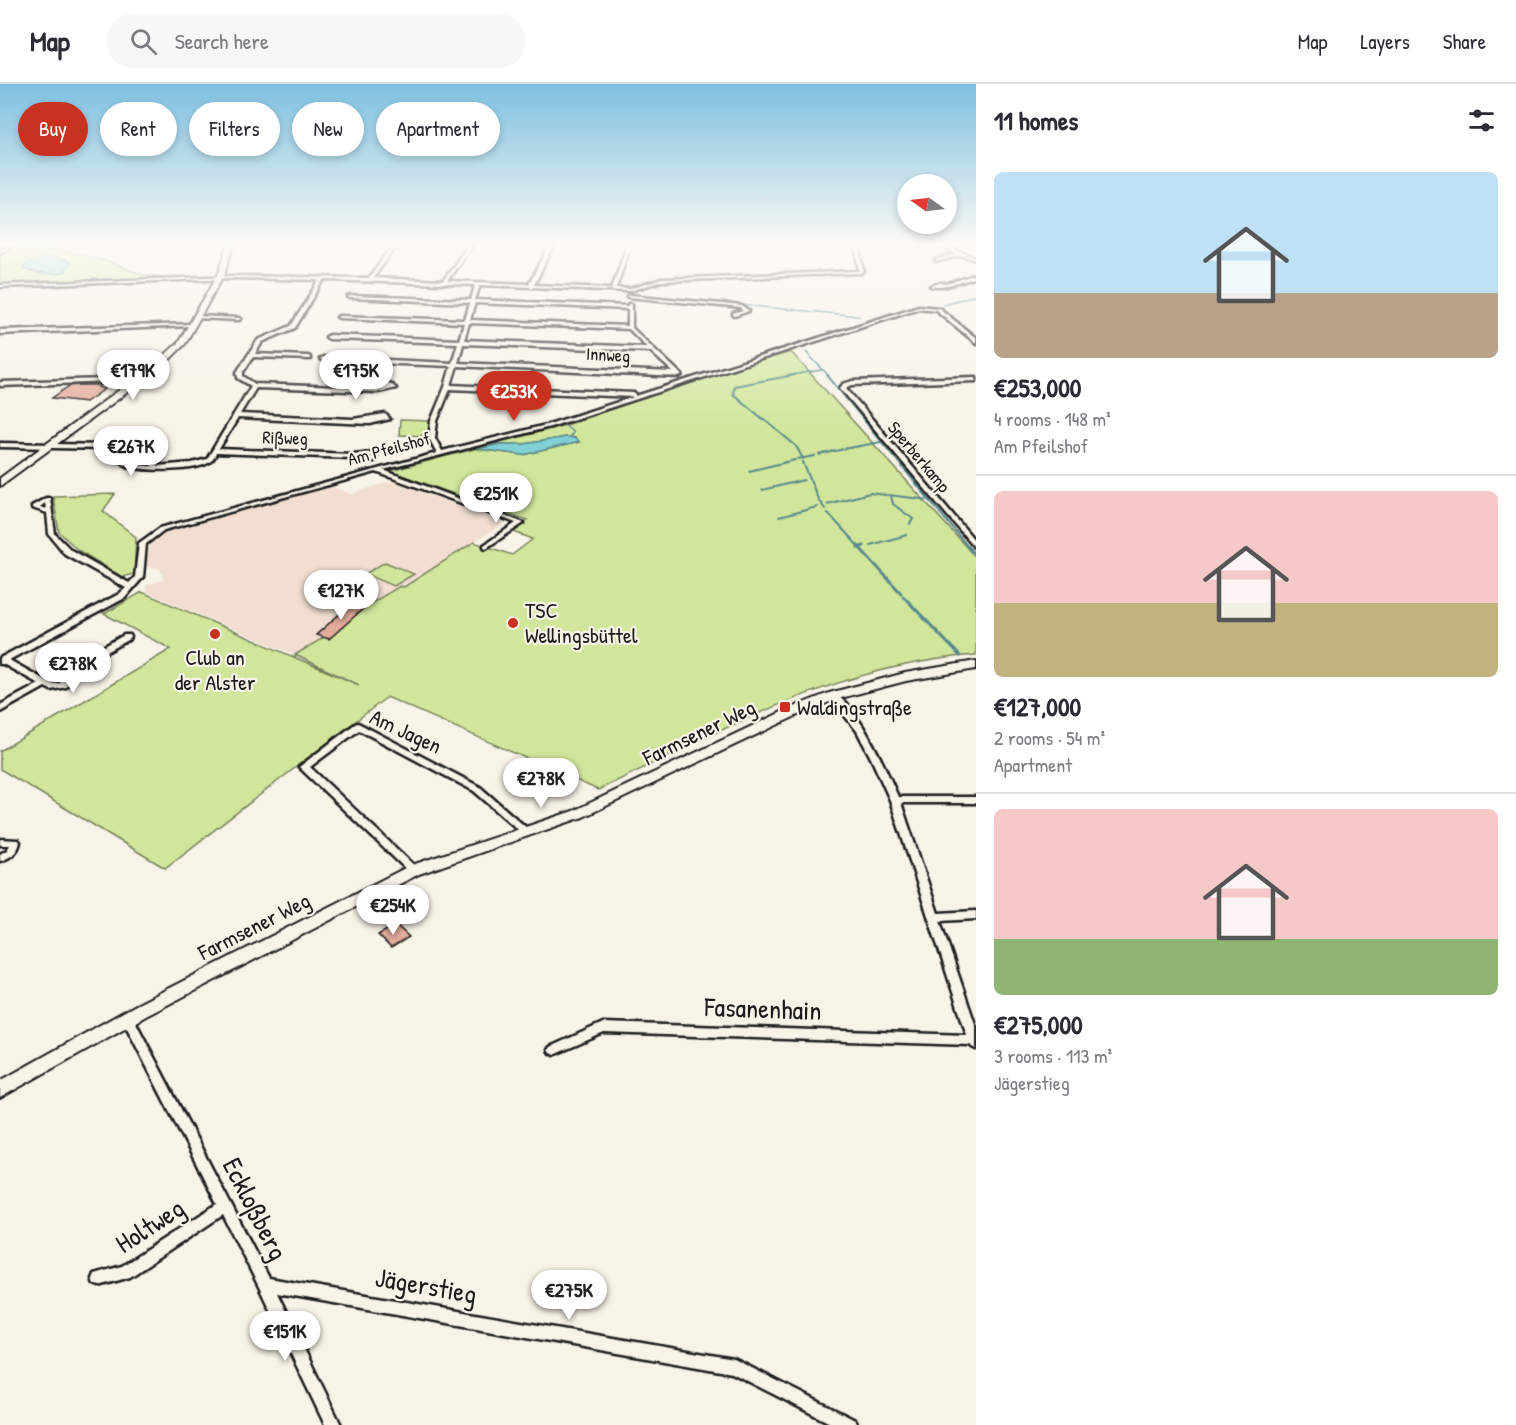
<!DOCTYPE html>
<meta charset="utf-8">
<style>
body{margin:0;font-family:"Patrick Hand",sans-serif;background:#f7f7f7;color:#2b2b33;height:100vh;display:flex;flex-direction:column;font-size:22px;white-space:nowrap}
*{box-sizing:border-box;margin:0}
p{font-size:20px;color:#7c7c81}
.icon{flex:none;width:33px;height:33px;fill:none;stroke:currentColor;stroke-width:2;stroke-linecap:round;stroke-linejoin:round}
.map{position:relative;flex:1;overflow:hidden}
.side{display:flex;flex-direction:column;background:#fff;width:540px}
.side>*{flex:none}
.top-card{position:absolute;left:18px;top:18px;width:570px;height:54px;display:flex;gap:12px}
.needle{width:39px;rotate:284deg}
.buttons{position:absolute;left:897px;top:90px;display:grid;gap:12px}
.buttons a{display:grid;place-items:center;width:60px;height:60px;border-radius:50%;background:#fff;box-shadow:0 3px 9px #0003;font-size:30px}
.price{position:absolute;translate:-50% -51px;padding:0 14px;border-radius:21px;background:#fff;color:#222;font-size:20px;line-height:39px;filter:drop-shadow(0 2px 3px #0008)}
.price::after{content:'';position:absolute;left:50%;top:36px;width:18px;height:14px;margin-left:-9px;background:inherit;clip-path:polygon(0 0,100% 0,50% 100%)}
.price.selected{background:#c8321e;color:#fff}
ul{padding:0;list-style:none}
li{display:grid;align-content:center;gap:12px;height:318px;padding:0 18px}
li+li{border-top:2px solid #e1e1e2}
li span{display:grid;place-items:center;height:186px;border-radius:9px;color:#555}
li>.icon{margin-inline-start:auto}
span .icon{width:108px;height:108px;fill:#fffc;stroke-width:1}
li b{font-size:26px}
h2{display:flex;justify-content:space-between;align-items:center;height:72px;padding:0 18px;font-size:26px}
.tag{padding:0 21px;border-radius:27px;background:#fff;box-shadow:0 3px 9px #0003;font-size:21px;line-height:54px}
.tag.selected{background:#c8321e;color:#fff}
header{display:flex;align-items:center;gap:36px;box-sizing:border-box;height:84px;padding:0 30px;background:#fff;border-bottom:2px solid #e1e1e2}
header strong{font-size:28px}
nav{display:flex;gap:33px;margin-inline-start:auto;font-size:21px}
.search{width:420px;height:54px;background:#f7f7f7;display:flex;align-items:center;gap:15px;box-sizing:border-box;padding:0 21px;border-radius:33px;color:#7c7c81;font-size:22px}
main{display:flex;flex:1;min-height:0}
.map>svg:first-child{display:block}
.built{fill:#f1ded1}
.green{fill:#d1e69b;stroke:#76815c;stroke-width:1.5;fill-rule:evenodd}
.water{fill:#80d1d6;stroke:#58898c;stroke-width:1.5}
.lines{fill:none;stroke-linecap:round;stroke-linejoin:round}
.stream-far2{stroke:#58898c;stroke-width:1.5}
.stream-far1{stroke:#58898c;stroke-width:2}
.stream{stroke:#58898c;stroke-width:3}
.building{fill:#e4ac9c;stroke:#1c1c1c;stroke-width:1.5}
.street-casing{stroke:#1c1c1c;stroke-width:5}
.secondary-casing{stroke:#1c1c1c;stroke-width:4}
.street{fill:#f7f3e8;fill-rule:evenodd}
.secondary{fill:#f7f3e8;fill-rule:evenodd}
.poi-dot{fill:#c8321e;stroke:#f7f3e8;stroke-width:2}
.labels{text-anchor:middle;stroke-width:4.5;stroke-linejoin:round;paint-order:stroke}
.far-street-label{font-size:18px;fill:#1c1c1c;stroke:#f7f3e8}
.poi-label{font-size:22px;fill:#1c1c1c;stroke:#f7f3e8;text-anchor:start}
.street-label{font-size:22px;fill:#1c1c1c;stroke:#f7f3e8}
.near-street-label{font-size:27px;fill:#1c1c1c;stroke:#f7f3e8}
</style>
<header>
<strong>Map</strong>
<div class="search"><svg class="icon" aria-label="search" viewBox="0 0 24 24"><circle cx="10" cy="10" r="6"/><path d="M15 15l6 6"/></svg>Search here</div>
<nav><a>Map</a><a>Layers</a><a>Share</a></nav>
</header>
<main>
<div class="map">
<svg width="976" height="1341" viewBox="0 0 976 1341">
<rect width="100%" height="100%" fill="#f7f3e8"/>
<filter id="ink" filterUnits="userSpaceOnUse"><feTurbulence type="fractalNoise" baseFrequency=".0167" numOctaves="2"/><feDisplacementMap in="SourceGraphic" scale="12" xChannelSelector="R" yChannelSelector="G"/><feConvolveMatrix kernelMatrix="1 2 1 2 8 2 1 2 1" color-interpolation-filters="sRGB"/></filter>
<g filter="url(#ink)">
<path class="built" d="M388 398H395L504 439 404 503 400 502 295 571 146 508 147 501 163 496V490L158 484 146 483 150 459 163 449 329 402 352 410Z"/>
<path class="green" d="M16 160H35L106 177 143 191 182 195 0 202V169ZM49 173 65 176 62 189 40 191 24 185 26 180Z
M791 268 976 474V571C836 581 721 647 598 706L387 613 165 784 0 685V667L171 565 104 530 142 508 359 601 295 571 323 554 352 519 365 523 400 502 404 503 474 458 512 471 533 455 511 447 527 436 390 387 566 341 695 296ZM566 353 574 354 579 358 523 371 478 365 500 360H524Z
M400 336 431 337 429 352 399 351Z
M115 410 103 427 136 453 134 490 122 493 78 466 59 448 53 412Z
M385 478 414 490 394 502 365 490Z"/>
<path class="water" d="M47 173 70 178 64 188C48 193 39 189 23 185L26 180Z
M566 353 574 354 579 358 523 371 477 365 500 360H524Z"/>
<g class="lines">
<path class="stream-far2" d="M637 211 859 232
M943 220 976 211
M806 268 829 292
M786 292 822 286"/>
<path class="stream-far1" d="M827 291 968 463
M763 335 733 310 734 302 795 291
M764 335 796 362 803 375
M565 341 573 348 570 353
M849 364 881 358
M819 371 848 364
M798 375 815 372
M803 378 818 415 825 425
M749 387 795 376
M762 406 804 396
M888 411 930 416
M891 412 893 420 913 435 910 440
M827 420 870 409 886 411
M828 429 859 463
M779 433 817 423
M870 461 907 451
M860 463 864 462"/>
<path class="stream" d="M858 462 901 509
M967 462 976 473
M858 464 864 462
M903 512 960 572"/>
</g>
<path class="building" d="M80 301H101L99 303 105 305 86 318 52 314 69 302Z
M352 519 365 523 329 555 316 551Z
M396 841 409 853 391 864 378 851Z"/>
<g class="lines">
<g class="street-casing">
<path id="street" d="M12 160H16L0 169V166Z
M394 160H398L373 194 443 197 469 160H473L447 197 529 200 551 160H555L534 201 612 204 627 160H631L616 204 630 205 662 195 860 187 855 160H859L864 188 862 189 662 197 630 207 480 201 475 216 628 222V220H632V244L682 291 679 293 457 282 451 301 634 309 636 310V312L919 222 939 224 976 254V259L936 226 919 224 550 343 383 386 524 439 486 464 484 463V461L516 439 376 388 164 446 146 460 143 493 125 514 9 576 45 596 124 551H130L131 553 130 555 66 591 70 595 66 603 51 606 45 603 0 628V621L39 600 3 580H0V574L119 510 126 504 65 470 49 450 47 429 32 424V422L46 414H50L55 450 71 466 129 499 135 493 139 459 160 444 437 369 429 354 431 337 445 303 451 282 323 277 320 275 323 273 452 279 458 259 329 255 326 253 329 251 459 256 464 239 339 234 337 233 339 232 465 236 470 219 350 214 348 213 350 212 471 216 475 201 324 196 295 244 262 258 255 270 308 272 310 273V275L253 273 243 288V292L255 300 367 304 389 299 396 304 378 308 256 304 240 330 353 335 385 330 390 335 370 340 238 334 219 365 353 370 373 368 376 370V376L366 379 352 374 216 369C215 372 214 375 211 377 199 388 139 388 125 381 118 377 115 369 108 365L0 363V359L109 361 114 363 120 368 135 364 155 365 163 373 157 382 192 379 207 375 251 302 238 294 237 288 258 256 291 242 320 196 232 194 0 203V201L232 192 369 194ZM475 219 628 225V242L470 236ZM469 239 629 245 647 263 464 256ZM463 260 650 267 673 288 458 279ZM450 305 634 313 546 341 442 367 435 354 437 337ZM135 368 153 369 157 373 151 382C140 381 129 381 122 371ZM370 372 371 374 366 375 361 373ZM45 419 46 425 40 423ZM60 595 61 596 60 599 51 600Z
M945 160H949L955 166 976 174V176L961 171 936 178V176L957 170 951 168Z
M976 190V193C962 197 945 206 931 202L940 199 947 200Z
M630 211 742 222 749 227 735 232 733 231V230L743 227 741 224 628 213V212Z
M196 232 239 234 241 235 239 236 194 234V232Z
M193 240V241L191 242 0 250V246Z
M976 293V297L852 301 846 304 976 458V464L974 463 840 304 843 300 852 297Z
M142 294 143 295 140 297 0 302V298Z
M833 609C858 621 887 687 898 713H976V719H901L938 829 976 827V835L940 837 976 943V965L972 963 970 961 604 949 558 969 554 971 550 969 548 966 550 963 603 939 967 951 890 716 871 674 857 647 829 612Z
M358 639 480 703 528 745 530 747 528 749H522L474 707 359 646 310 683 419 786 418 789H410L299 683 355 640Z
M0 755 18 756 20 758C18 769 10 774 0 777V770L7 766 10 761H0Z
M128 929 132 931 269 1194 734 1275 855 1336 858 1341H834L732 1289 277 1209 341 1341H325L260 1205 223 1131 130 1193 99 1202 94 1200 92 1195 94 1190 122 1182 217 1120 122 934 124 931Z"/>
</g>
<g class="secondary-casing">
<path id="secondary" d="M228 160H234L225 189 185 260 163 282 0 402V394L157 278 178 259 219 189Z
M976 577V585L906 597 837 615 798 631 583 733 419 790 146 932 0 1014V997L134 922 409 782 573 727 788 625 829 609 905 589Z"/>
</g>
<use href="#street" class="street"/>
<use href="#secondary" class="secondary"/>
</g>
</g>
<linearGradient id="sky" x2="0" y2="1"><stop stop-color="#7ec0e1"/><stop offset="0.46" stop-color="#fbfaf5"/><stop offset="1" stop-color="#fbfaf5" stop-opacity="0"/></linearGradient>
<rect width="976" height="347" fill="url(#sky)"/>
<g class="poi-dot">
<circle cx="513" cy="539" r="6"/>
<circle cx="215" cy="550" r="6"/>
<rect x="779" y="617" width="12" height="12" rx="3"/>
</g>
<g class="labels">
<g class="far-street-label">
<text transform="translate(608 271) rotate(3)" y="6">Innweg</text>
<text transform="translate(285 354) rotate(2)" y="6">Rißweg</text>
<text transform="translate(389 365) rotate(-15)" y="6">Am Pfeilshof</text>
<text transform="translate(919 373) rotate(50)" y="6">Sperberkamp</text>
</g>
<g class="poi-label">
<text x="525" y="534">TSC<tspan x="525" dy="25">Wellingsbüttel</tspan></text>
<text x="215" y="581" text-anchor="middle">Club an<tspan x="215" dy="25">der Alster</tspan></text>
<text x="797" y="631">Waldingstraße</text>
</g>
<g class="street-label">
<text transform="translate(406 647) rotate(25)" y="8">Am Jagen</text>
<text transform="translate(699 648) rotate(-26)" y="8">Farmsener Weg</text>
<text transform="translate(254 842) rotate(-27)" y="8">Farmsener Weg</text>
</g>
<g class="near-street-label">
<text transform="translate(763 925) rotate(2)" y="9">Fasanenhain</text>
<text transform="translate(255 1125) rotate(63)" y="9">Eckloßberg</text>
<text transform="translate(150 1142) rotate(-33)" y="9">Holtweg</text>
<text transform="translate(426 1202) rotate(10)" y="9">Jägerstieg</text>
</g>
</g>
</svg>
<div class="buttons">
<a><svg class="needle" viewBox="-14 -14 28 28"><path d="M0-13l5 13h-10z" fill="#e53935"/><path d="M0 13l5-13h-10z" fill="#7c7c81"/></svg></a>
</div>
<b class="price" style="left:133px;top:317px">€179K</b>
<b class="price" style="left:356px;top:317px">€175K</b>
<b class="price selected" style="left:514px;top:338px">€253K</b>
<b class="price" style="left:131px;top:393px">€267K</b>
<b class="price" style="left:496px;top:440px">€251K</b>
<b class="price" style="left:341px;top:537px">€127K</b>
<b class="price" style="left:73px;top:610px">€278K</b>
<b class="price" style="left:541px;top:725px">€278K</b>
<b class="price" style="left:393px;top:852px">€254K</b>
<b class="price" style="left:569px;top:1237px">€275K</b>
<b class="price" style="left:285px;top:1278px">€151K</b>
<div class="top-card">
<a class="tag selected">Buy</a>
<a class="tag">Rent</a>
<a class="tag">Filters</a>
<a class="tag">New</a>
<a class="tag">Apartment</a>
</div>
</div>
<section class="side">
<h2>11 homes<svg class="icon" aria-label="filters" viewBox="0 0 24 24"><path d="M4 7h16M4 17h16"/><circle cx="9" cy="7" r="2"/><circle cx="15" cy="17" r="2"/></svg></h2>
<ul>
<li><span style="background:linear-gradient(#bfe0f5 65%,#b9a48a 0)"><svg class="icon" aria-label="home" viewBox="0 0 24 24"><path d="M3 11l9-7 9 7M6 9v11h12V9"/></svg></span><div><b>€253,000</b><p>4 rooms · 148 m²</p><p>Am Pfeilshof</p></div></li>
<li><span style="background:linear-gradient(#f6c9c9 60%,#c2b280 0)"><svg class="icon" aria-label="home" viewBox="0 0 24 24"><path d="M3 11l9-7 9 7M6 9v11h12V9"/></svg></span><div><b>€127,000</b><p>2 rooms · 54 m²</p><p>Apartment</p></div></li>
<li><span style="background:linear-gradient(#f6c9c9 70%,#8fb573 0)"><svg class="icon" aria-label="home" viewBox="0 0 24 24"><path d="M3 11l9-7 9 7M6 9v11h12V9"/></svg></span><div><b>€275,000</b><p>3 rooms · 113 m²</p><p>Jägerstieg</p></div></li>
</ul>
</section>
</main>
